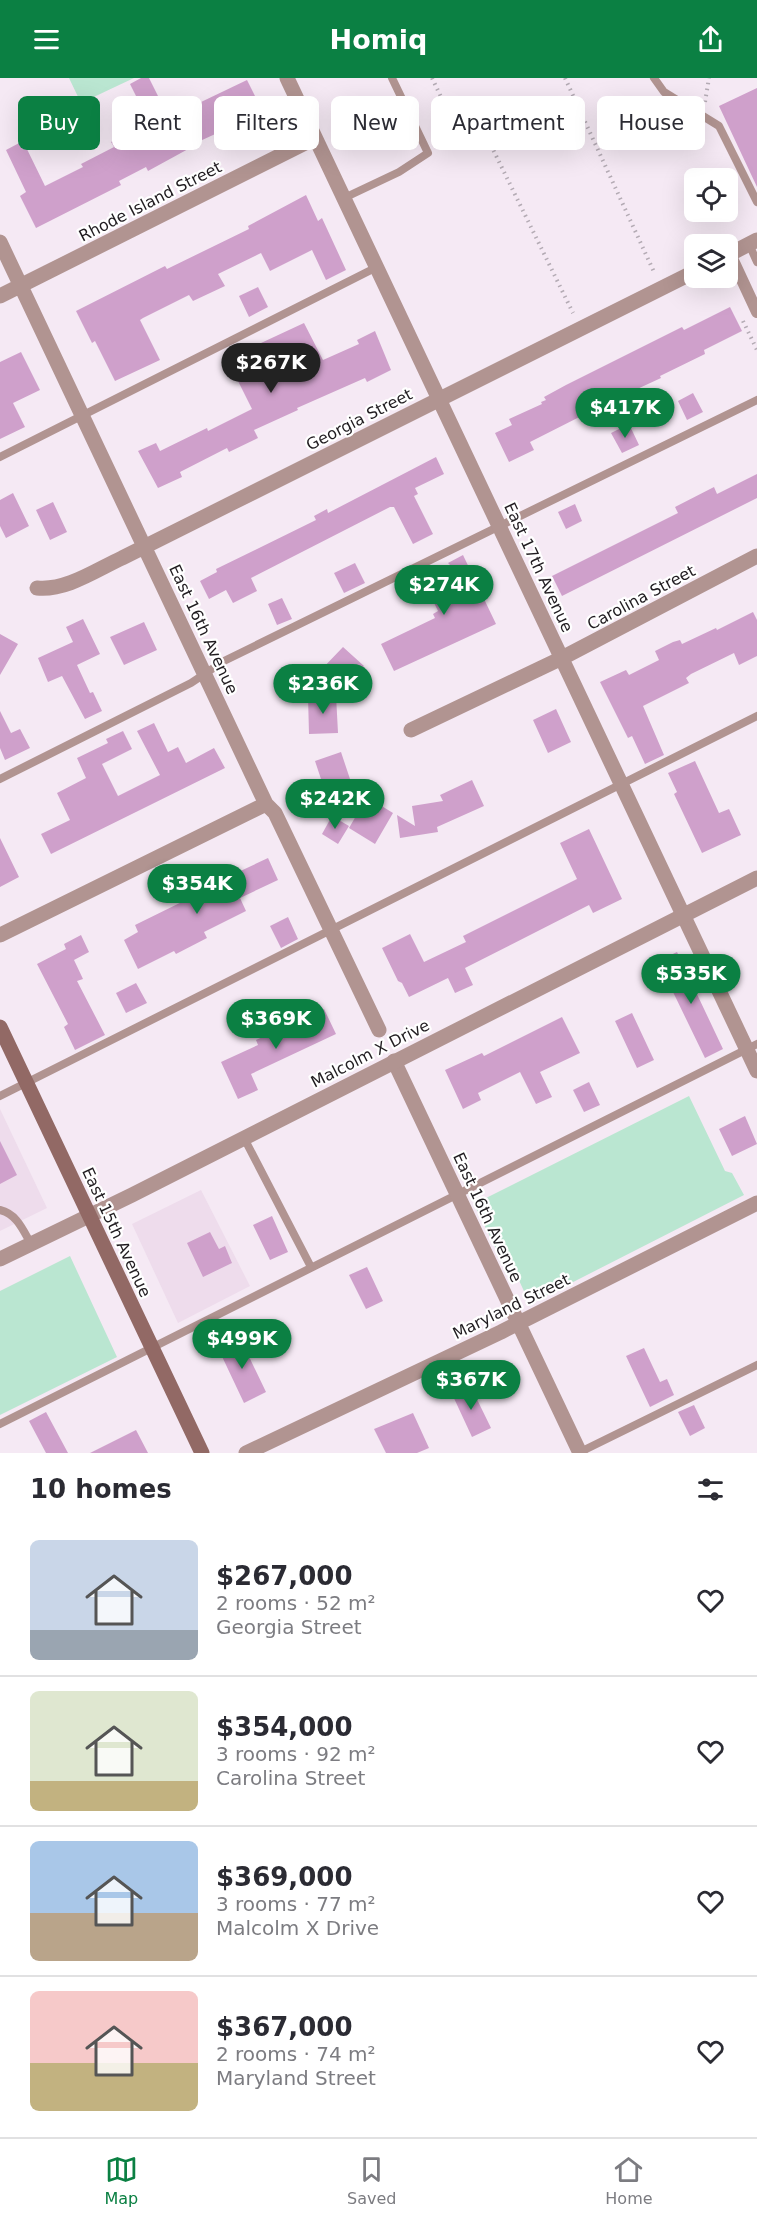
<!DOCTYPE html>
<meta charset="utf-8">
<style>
body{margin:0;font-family:"DejaVu Sans",sans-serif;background:#f2f2f3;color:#2b2b33;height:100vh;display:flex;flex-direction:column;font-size:22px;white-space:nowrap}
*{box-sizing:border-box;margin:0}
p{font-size:20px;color:#7c7c81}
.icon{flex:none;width:33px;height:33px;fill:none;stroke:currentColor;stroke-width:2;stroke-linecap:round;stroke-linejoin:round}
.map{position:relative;height:1375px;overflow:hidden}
.side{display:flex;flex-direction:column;background:#fff;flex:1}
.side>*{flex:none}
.hud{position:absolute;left:18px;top:18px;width:722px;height:54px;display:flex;gap:12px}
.tools{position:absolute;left:684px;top:90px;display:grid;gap:12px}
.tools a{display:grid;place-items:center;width:54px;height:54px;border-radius:9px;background:#fff;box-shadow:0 6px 24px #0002;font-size:30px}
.price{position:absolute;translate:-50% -51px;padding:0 14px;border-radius:21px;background:#0b8043;color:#fff;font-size:20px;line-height:39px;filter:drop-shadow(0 2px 3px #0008)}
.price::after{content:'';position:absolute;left:50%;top:36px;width:18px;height:14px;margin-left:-9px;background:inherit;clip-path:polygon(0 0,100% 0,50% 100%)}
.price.active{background:#222;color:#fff}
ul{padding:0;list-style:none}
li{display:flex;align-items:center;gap:18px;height:150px;padding:0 30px}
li+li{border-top:2px solid #e1e1e2}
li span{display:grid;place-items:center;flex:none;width:168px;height:120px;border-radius:9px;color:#555}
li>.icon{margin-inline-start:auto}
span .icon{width:72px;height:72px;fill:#fffc;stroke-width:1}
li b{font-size:26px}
h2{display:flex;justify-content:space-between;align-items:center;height:72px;padding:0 30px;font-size:26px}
.tag{padding:0 21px;border-radius:9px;background:#fff;box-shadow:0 6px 24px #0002;font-size:21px;line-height:54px}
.tag.active{background:#0b8043;color:#fff}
header{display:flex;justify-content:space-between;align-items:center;height:78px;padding:0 30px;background:#0b8043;color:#fff;font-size:27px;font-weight:700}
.tabs{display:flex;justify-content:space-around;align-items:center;height:84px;border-top:2px solid #e1e1e2;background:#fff;font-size:16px;color:#7c7c81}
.tabs a{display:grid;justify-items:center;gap:3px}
.tabs .active{color:#0b8043}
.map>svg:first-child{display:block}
.built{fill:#eedcec}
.green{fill:#bae6d1}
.building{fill:#cfa0cb}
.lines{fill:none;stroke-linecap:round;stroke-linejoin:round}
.path{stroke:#b4abb4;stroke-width:4;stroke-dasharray:1.5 4.5;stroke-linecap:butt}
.service{stroke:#b19491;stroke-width:8}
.pedestrian{stroke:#b19491;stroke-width:12}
.minor{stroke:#b19491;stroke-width:15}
.tertiary{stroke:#b19491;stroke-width:15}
.secondary{stroke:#926965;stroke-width:15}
.labels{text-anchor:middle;stroke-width:4.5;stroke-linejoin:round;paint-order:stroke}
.street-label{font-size:16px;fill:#201c20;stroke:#fff}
</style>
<header><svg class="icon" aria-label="menu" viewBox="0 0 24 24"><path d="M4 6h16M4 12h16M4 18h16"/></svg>Homiq<svg class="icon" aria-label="share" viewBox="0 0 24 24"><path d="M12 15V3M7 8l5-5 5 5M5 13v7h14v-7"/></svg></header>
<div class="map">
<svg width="757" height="1375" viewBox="0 0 757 1375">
<rect width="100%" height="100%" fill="#f5e9f4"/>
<path class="built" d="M0 1031 47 1130 0 1153Z
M201 1112 250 1208 178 1245 132 1146Z"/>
<path class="green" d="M69 0H134L81 25Z
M689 1018 725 1093 732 1095 744 1117 530 1226 516 1196 509 1197 474 1126Z
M70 1178 117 1279 0 1337V1213Z"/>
<path class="building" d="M141 0H149L167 36 174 33 176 36 247 2 263 34 200 63 201 64 148 93 146 89 119 103 121 107 36 150 20 118 26 114 6 72 23 63 45 108 83 89 81 86 114 69 111 64 149 44 130 6Z
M757 10V109L719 28Z
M306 117 318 143 322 140 346 192 326 202 312 172 270 193 261 175 218 196 225 208 193 223 189 217 143 240 140 242 160 282 115 303 95 263 92 265 76 233 165 188 167 191 249 151 248 148Z
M258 209 268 229 249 239 239 218Z
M730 229 742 253 704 272 705 276 660 298 661 300 609 324 530 364 534 372 509 384 495 355 512 347 509 341 542 326 541 324 546 322 544 319 566 307 682 249 684 252Z
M304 245 323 282 359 266 357 262 375 253 391 292 367 304 365 300 297 330 298 332 254 352 258 360 229 374 227 370 180 394 182 399 158 410 138 373 156 365 160 373 207 350 208 353 252 331 226 279 245 270 246 272Z
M21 274 40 312 13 325 25 349 0 361V284Z
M693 315 703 334 687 342 678 323Z
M629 346 639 367 622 375 611 355Z
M436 379 444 396 415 410 418 416 414 418 433 456 413 466 394 429H390L251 500 257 513 233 525 226 512 209 521 200 503 217 494 216 491 316 442 314 438 327 431 328 435Z
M757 396V420L562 518 552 498 678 435 675 429 714 409 717 416Z
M13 415 29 448 6 460 0 448V422Z
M53 424 67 454 50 462 36 432Z
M575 426 582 443 566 451 558 434Z
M463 477 496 546 394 593 381 566 435 540 433 536 438 533 422 500 450 487 448 485Z
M355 485 365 505 344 515 334 495Z
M282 520 292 541 277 547 268 526Z
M753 534 757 542V578L739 587 734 575 691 596 686 600 689 605 643 628 664 677 645 686 632 658 628 660 600 604 626 592 629 597 659 582 655 573 673 564 680 562 682 566 716 550 717 552Z
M83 541 100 576 77 587 90 615 93 614 102 633 85 641 62 598 48 604 38 580 73 564 66 549Z
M144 544 157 572 124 587 110 559Z
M0 556 18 566 0 597Z
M343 569 364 588 340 614 319 594Z
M336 617 338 655 309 656 308 618Z
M556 631 571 664 548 675 533 642Z
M0 633 11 655 20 651 30 670 5 682 0 670Z
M154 645 168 674 178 669 186 685 214 670 225 690 51 776 41 756 70 742 57 715 86 700 77 680 108 665 106 661 123 653 132 671 102 686 118 718 160 697 137 653Z
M341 674 352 707 326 716 315 683Z
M695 683 719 735 729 731 741 757 702 775 674 716 677 714 668 695Z
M472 702 484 728 437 749 438 754 400 760 397 737 415 748 412 728 443 723 440 717Z
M367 719 393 735 375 766 349 750Z
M332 738 349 748 338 766 322 756Z
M589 751 622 821 593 835 589 827 465 890 473 907 455 915 448 900 409 919 402 905 398 903 382 870 410 856 424 884 466 864 463 858 577 801 560 765Z
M0 760 19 799 0 809Z
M268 780 278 802 240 820 246 833 204 854 207 860 176 876 174 873 138 891 124 862 138 854 135 847 198 816 197 814 219 803Z
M288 839 298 861 281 870 270 848Z
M81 857 89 874 74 882 83 901 77 903 105 957 75 972 64 949 68 946 37 886 66 871 64 866Z
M677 874 723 971 705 980 658 883Z
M136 905 147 925 126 935 116 915Z
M324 931 336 956 251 996 258 1012 238 1021 221 984 258 967 256 962Z
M632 935 654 982 637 990 615 943Z
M562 939 580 975 540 994 552 1019 536 1026 520 994 478 1015 481 1022 463 1031 445 992 482 975 484 978Z
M589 1004 600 1027 584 1034 573 1012Z
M745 1038 757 1066 732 1078 719 1051Z
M0 1063 17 1097 0 1106Z
M272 1138 288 1174 270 1182 253 1147Z
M210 1154 219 1171 225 1168 232 1185 203 1199 187 1165Z
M367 1189 383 1223 366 1231 349 1197Z
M240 1260 266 1314 244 1325 218 1270Z
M644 1270 660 1304 667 1301 674 1317 650 1329 626 1278Z
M470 1307 491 1350 472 1359 452 1316Z
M694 1327 705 1350 690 1358 678 1334Z
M46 1334 68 1375H46L29 1343Z
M413 1335 429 1370 417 1375H386L374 1351Z
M136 1352 148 1375H90Z"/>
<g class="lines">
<path class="path" d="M432 0 452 42
M565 0 654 194
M705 24 709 0
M483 51 573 235
M743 243 757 272"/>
<path class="service" d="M654 0 664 14 719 48 757 124
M344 120 399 94 428 75 392 0
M749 166 757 184
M0 379 377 189
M0 701 191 605 224 583 757 322
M0 1018 757 638
M244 1060 311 1189
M0 1132C17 1136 23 1152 31 1166
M0 1346 757 966
M578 1375 757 1287"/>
<path class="pedestrian" d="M730 176 757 234"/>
<path class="minor" d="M287 0 757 993
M0 164 266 726 275 735 379 952
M728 177 757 162
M0 218 315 60
M37 510C66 513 96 492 122 480L694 194
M411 652 562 580 757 478
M0 857 266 726
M394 983 580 1375
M246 1375 501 1254 757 1125"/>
<path class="tertiary" d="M0 1181 132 1117 757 800"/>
<path class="secondary" d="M0 949 202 1375"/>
</g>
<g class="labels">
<g class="street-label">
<text transform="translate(150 123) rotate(-27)" y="6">Rhode Island Street</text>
<text transform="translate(359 341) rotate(-27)" y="6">Georgia Street</text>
<text transform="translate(539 489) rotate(65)" y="6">East 17th Avenue</text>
<text transform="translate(641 519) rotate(-28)" y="6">Carolina Street</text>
<text transform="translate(204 551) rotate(65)" y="6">East 16th Avenue</text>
<text transform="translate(370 975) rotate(-27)" y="6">Malcolm X Drive</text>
<text transform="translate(488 1139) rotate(65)" y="6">East 16th Avenue</text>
<text transform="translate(117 1154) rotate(65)" y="6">East 15th Avenue</text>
<text transform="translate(511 1228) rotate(-26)" y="6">Maryland Street</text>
</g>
</g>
</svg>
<div class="tools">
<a><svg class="icon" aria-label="locate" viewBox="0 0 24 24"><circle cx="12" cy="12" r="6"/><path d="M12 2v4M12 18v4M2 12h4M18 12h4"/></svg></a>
<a><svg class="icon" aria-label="layers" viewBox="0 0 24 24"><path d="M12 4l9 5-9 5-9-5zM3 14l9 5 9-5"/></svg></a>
</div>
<b class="price active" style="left:271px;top:316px">$267K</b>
<b class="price" style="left:625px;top:361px">$417K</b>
<b class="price" style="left:444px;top:538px">$274K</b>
<b class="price" style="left:323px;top:637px">$236K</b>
<b class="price" style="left:335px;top:752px">$242K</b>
<b class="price" style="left:197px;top:837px">$354K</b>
<b class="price" style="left:691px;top:927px">$535K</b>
<b class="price" style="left:276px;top:972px">$369K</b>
<b class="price" style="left:242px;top:1292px">$499K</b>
<b class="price" style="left:471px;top:1333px">$367K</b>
<div class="hud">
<a class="tag active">Buy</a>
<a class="tag">Rent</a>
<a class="tag">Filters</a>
<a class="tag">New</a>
<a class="tag">Apartment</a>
<a class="tag">House</a>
</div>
</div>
<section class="side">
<h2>10 homes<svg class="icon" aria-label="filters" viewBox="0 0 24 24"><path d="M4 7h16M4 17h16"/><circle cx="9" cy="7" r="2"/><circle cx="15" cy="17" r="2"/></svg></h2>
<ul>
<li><span style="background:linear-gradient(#c9d6e8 75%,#9aa5b1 0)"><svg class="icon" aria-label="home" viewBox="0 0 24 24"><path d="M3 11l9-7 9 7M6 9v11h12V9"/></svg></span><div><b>$267,000</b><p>2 rooms · 52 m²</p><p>Georgia Street</p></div><svg class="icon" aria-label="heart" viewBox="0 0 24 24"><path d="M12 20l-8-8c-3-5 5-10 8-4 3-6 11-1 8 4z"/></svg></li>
<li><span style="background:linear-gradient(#dfe7d0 75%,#c2b280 0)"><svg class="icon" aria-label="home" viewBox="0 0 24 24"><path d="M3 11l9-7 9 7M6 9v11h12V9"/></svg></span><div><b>$354,000</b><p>3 rooms · 92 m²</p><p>Carolina Street</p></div><svg class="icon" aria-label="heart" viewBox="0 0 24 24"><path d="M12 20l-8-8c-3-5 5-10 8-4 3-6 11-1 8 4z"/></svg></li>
<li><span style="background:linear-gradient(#a9c7e8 60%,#b9a48a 0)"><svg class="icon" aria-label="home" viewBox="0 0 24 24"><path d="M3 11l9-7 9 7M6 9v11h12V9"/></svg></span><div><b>$369,000</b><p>3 rooms · 77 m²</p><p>Malcolm X Drive</p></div><svg class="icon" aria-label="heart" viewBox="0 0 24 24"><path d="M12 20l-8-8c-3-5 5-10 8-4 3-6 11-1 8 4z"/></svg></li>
<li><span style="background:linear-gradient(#f6c9c9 60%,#c2b280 0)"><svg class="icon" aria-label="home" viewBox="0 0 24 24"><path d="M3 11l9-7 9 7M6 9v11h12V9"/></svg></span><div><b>$367,000</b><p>2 rooms · 74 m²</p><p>Maryland Street</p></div><svg class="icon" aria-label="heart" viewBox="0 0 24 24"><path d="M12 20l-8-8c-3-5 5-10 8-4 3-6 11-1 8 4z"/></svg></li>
</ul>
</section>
<nav class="tabs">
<a class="active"><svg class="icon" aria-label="map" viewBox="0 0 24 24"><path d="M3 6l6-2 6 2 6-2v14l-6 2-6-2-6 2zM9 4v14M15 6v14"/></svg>Map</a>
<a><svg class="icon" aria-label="saved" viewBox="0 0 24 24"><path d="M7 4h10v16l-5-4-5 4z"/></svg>Saved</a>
<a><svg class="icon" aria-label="home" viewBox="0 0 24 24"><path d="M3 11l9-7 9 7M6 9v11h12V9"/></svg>Home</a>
</nav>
